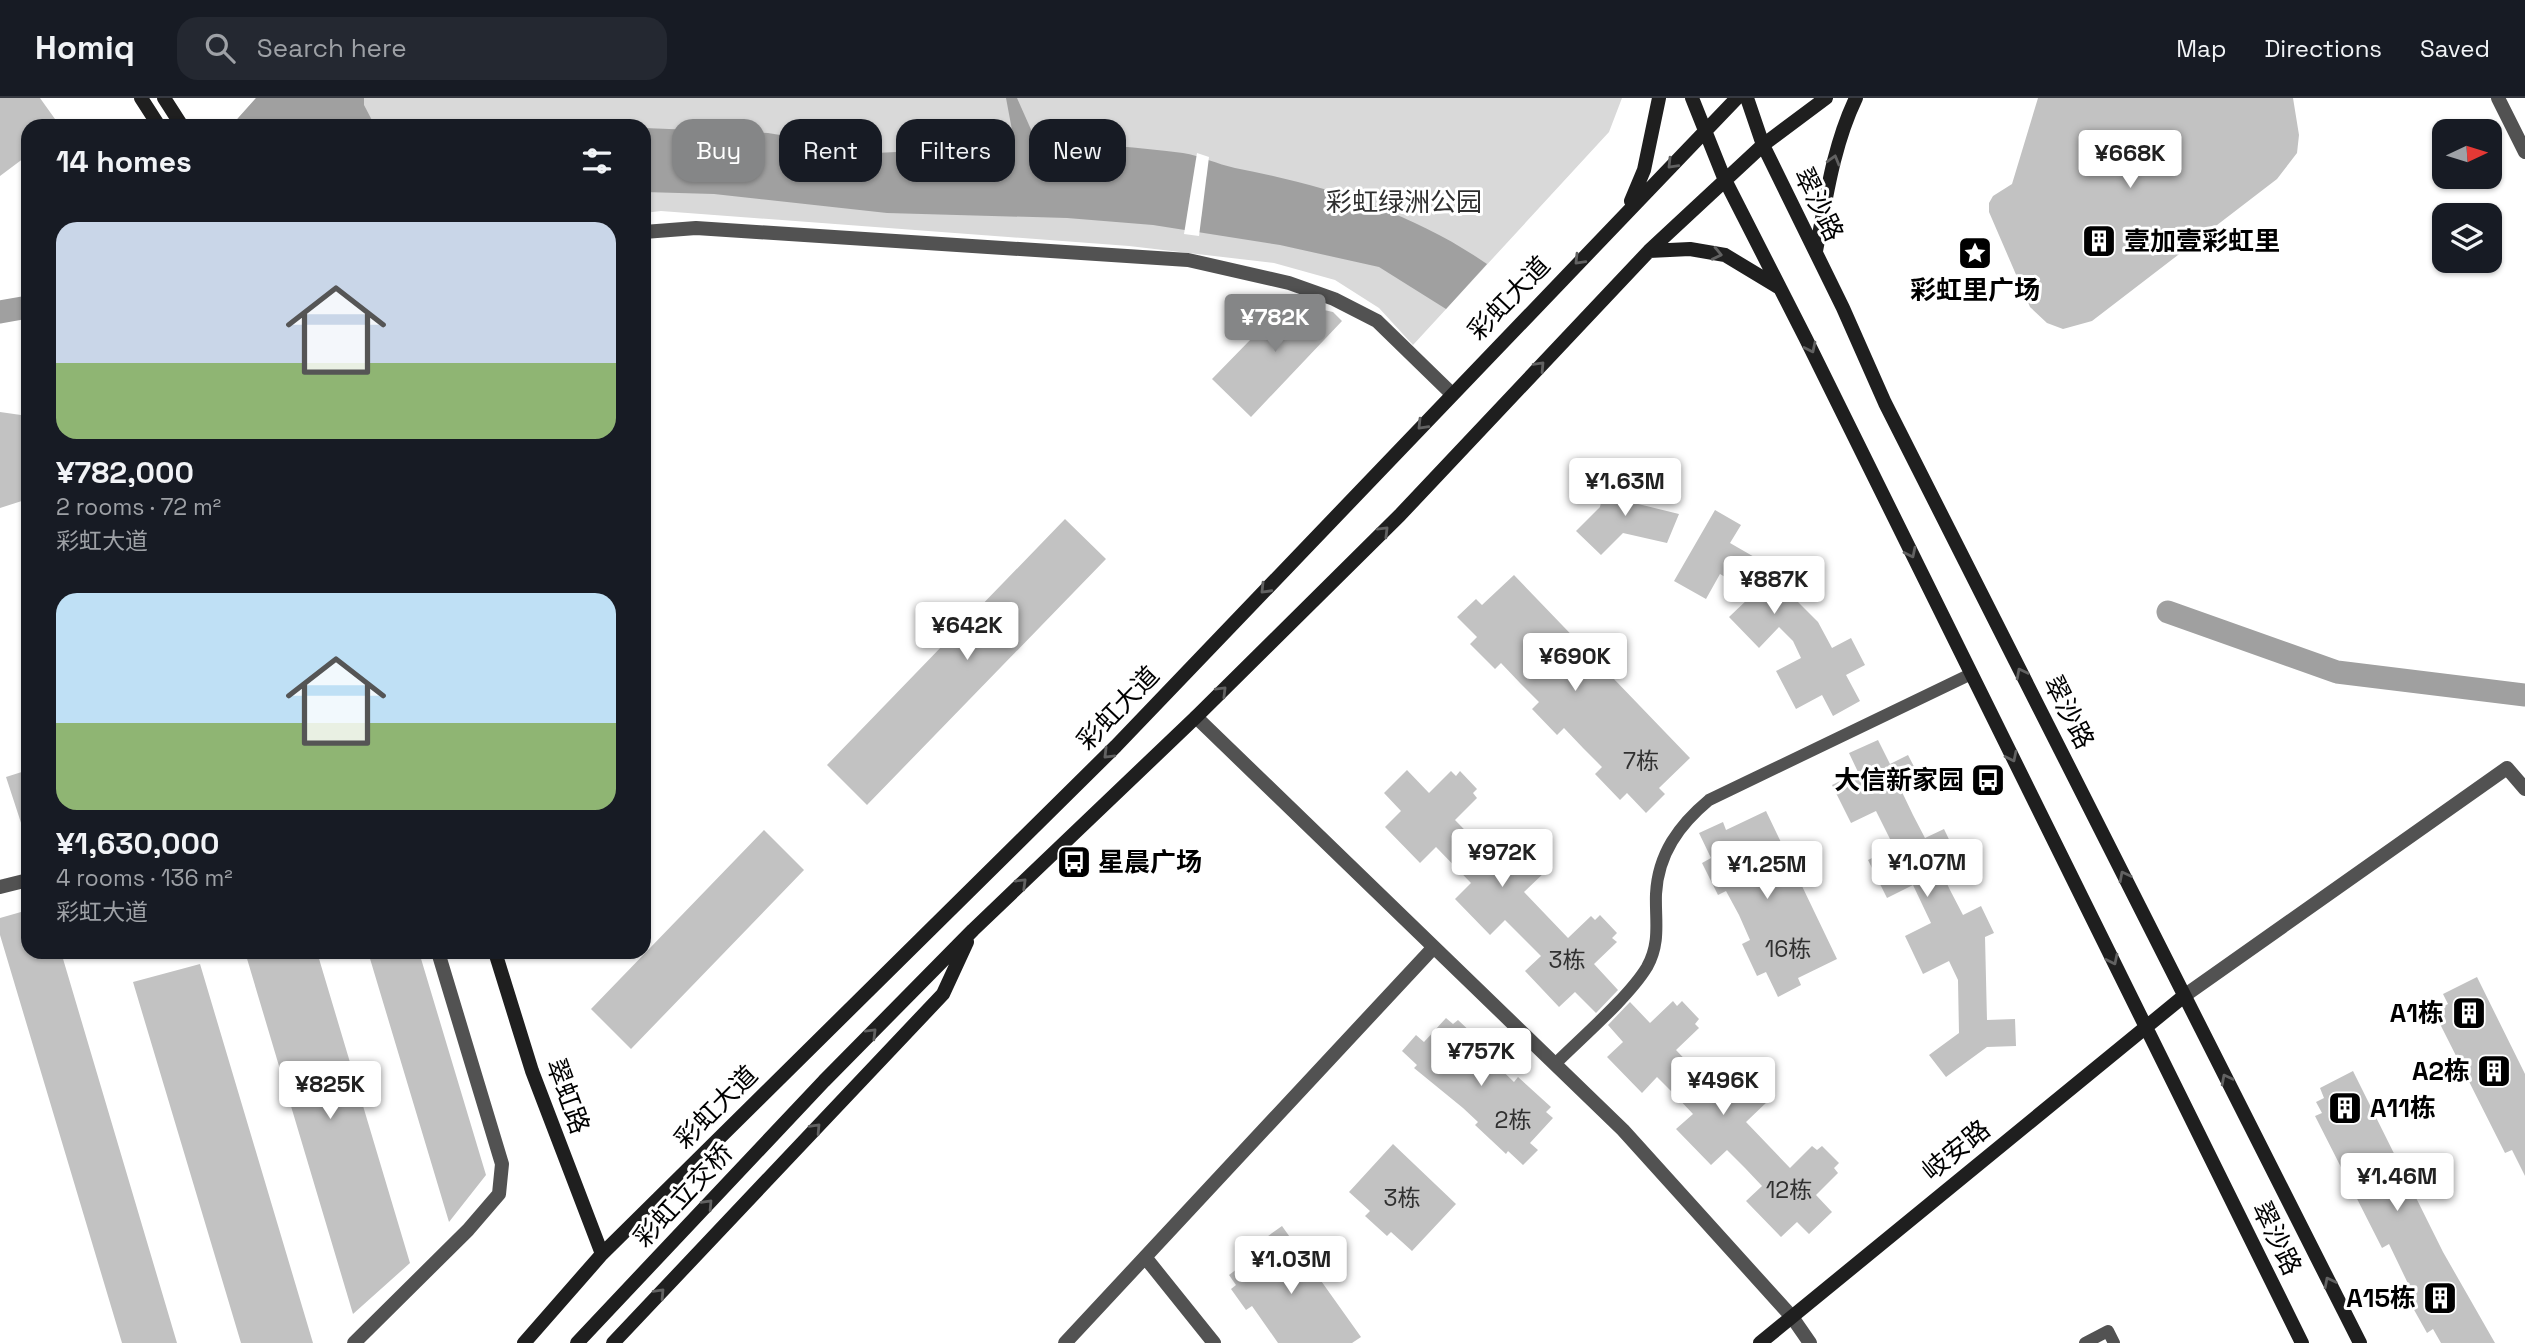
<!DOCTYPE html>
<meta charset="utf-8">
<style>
body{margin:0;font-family:"Space Grotesk","Noto Sans SC",sans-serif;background:#242831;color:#f1f3f6;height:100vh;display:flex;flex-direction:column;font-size:26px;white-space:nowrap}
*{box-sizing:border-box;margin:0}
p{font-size:23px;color:#9ea1a6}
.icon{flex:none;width:38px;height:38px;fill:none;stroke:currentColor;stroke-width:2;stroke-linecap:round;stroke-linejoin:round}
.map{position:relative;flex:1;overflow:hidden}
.drawer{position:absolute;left:21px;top:21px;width:630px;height:840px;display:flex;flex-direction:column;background:#171b24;border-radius:21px;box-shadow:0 2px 5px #0004}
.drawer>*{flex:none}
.banner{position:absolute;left:672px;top:21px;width:665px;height:63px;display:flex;gap:14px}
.needle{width:46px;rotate:86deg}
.buttons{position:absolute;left:2432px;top:21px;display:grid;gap:14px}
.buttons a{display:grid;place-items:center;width:70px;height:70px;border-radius:14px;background:#171b24;box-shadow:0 2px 5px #0004;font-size:35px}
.price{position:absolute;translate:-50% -60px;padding:0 16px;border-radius:7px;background:#fff;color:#222;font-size:23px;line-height:46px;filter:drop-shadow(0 2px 4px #0008)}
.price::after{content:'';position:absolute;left:50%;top:42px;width:21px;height:16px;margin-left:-10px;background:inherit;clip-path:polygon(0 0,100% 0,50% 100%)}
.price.on{background:#858687;color:#fff}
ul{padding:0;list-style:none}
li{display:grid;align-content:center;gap:14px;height:371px;padding:0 35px}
li span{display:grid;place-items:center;height:217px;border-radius:21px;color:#555}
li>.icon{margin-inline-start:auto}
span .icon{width:126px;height:126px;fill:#fffc;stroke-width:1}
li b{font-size:30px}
h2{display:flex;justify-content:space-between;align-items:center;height:84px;padding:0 35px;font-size:30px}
.tag{padding:0 24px;border-radius:21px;background:#171b24;box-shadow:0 2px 5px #0004;font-size:24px;line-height:63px}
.tag.on{background:#858687;color:#fff}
header{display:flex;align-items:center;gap:42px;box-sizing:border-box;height:98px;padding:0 35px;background:#171b24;border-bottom:2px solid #363941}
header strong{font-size:33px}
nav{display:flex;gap:38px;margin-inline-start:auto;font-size:24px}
.search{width:490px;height:63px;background:#242831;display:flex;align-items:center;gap:18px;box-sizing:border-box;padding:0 24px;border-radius:21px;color:#9ea1a6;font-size:26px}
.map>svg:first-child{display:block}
.green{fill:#d9d9d9}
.water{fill:#a0a0a0}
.pier{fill:#fff}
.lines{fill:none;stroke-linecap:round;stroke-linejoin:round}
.canal{stroke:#a0a0a0;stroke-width:23}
.building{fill:#c2c2c2}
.lane{stroke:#525252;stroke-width:12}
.street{stroke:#525252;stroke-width:14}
.secondary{stroke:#1f1f1f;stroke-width:14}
.oneway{stroke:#626262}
.labels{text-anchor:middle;stroke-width:6;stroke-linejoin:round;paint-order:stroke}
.number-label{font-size:23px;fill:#303030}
.park-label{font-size:26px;fill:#303030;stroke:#fff}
.street-label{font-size:26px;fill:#000;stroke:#fff}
.poi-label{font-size:26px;font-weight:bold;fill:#000;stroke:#fff;text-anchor:end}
</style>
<header>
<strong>Homiq</strong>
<div class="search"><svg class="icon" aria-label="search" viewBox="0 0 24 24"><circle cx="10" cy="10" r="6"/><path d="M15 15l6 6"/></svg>Search here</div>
<nav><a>Map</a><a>Directions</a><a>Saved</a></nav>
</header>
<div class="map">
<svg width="2525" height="1245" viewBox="0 0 2525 1245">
<rect width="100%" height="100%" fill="#fff"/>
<path class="green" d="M256 0H1622L1609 34 1413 247 1379 210 1335 182 1274 165 1129 148 661 113 644 115V28H231Z"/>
<path class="water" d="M256 0H364V7L375 28H231Z
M1006 0H1017L1037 45 1050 43C1094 47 1139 49 1183 55 1201 58 1217 66 1235 70 1324 87 1412 114 1487 166L1446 211 1379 169 1280 147 1153 127 1067 120 887 115 714 96 644 94V30L768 35 811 42 826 54 847 62 875 55 1006 49 1012 32Z"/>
<path class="pier" d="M1197 55 1209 59 1199 138 1184 136Z"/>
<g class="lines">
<path class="canal" d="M0 214 28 209
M2168 514 2337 574 2525 597"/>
</g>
<path class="building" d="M0 0H40L60 28H28V57L0 78Z
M2038 0H2293L2299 37 2297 55 2277 81 2092 223 2063 231 2047 225 2030 209 1989 114V105L1993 98 2012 86Z
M1287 204 1333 214 1342 223 1251 319 1212 281Z
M0 314 28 318V401L0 410Z
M1607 378 1635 385 1630 404 1679 416 1667 445 1623 435 1601 457 1576 433 1600 409Z
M1715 412 1741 427 1730 445 1756 460 1777 481 1792 466 1813 488 1797 503 1818 524 1832 550 1851 540 1865 567 1846 577 1860 603 1833 618 1822 597 1796 611 1776 573 1801 560 1793 543 1779 529 1759 550 1729 519 1750 499 1737 486 1720 476 1706 501 1674 483Z
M1065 421 1106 461 867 707 827 667Z
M1514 477 1690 660 1659 690 1665 696 1646 715 1627 695 1620 702 1595 676 1602 669 1583 650 1564 630 1557 637 1532 611 1539 604 1520 585 1501 565 1495 571 1470 546 1477 539 1457 519 1476 501 1482 507Z
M1878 642 1890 666 1908 657 1922 684 1902 694 1913 717 1925 740 1944 731 1957 758 1938 767 1950 792 1963 817 1981 808 1994 835 1985 839 1987 922 2015 921 2016 948 1987 949 1946 979 1929 957 1959 935 1958 882 1949 863 1923 876 1905 838 1931 825 1913 787 1887 800 1868 762 1894 749 1876 713 1851 725 1832 687 1858 674 1849 655Z
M28 672V736L25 737 6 679Z
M1407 672 1429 695 1451 673 1456 678 1460 673 1477 691 1473 695 1477 700 1455 722 1499 767 1521 745 1525 750 1530 745 1547 763 1543 768 1547 772 1524 794 1568 840 1591 818 1595 822 1600 817 1617 835 1612 840 1617 844 1594 866 1618 892 1596 915 1575 894 1559 909 1525 873 1541 858 1505 822 1490 837 1455 801 1471 785 1436 749 1420 765 1385 729 1401 713 1384 695Z
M1766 713 1837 861 1798 880 1801 887 1778 899 1766 874 1757 878 1742 846 1750 842 1739 817 1726 793 1718 797 1702 765 1711 760 1699 735 1723 724 1726 732Z
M764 732 804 772 631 951 591 911Z
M28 812V854H61L177 1245H122L0 837V820Z
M245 854H317L410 1165 353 1216Z
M368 854H419L486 1077 449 1124Z
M200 866 313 1245H241L133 884Z
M2477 879 2525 976V1078L2512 1052 2505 1055 2439 924 2445 921 2440 910 2448 906 2443 896Z
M1673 903 1677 908 1682 903 1699 921 1695 926 1699 930 1676 952 1720 998 1743 975 1747 980 1752 975 1769 993 1764 998 1769 1002 1746 1024 1790 1070 1812 1048 1817 1052 1822 1048 1839 1065 1834 1070 1838 1075 1816 1097 1832 1114 1809 1136 1797 1124 1781 1139 1746 1103 1762 1088 1745 1070 1727 1052 1711 1067 1676 1031 1693 1016 1675 997 1657 979 1642 995 1607 959 1623 944 1608 927 1630 904 1650 925Z
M1446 920 1453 926 1458 922 1490 952 1486 957 1514 984 1518 979 1551 1009 1546 1014 1553 1020 1530 1045 1538 1052 1523 1067 1508 1053 1506 1056 1475 1027 1478 1024 1463 1010 1414 970 1417 967 1402 953 1416 937 1424 944Z
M2353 973 2443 1154 2495 1245H2441L2433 1231 2427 1235 2408 1201 2414 1198 2389 1146 2382 1150 2315 1018 2322 1015 2316 1004 2324 1000 2320 990Z
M1393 1046 1456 1106 1412 1153 1391 1134 1387 1138 1365 1118 1370 1113 1349 1094Z
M1282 1128 1361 1239 1352 1245H1278L1252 1208 1246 1212 1231 1191 1236 1187 1229 1177 1265 1150 1261 1143Z"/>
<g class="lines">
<path class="lane" d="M1555 966C1581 940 1629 899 1647 869 1661 844 1655 822 1656 796 1658 756 1679 727 1709 702L1971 576
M2085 1245 2108 1233 2114 1245"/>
<path class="street" d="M2498 0 2525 54
M644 134 696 130 1188 162 1289 185 1334 201 1377 223 1452 296
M1196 619 1623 1032 1792 1219 1810 1245
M0 789 28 782
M2184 898 2507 670 2525 691
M1145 1159 1214 1245
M354 1245 468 1132 499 1096 502 1066 438 854
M1065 1245 1434 849"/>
<path class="secondary" d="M141 0 159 28
M164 0 182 28
M1692 0 1724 80 1806 241 2302 1245
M1747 0 1763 47 1843 210 1885 305 2360 1245
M1631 103 1644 72 1659 0
M1649 153 1690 151 1725 157 1778 189
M1816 153C1826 101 1833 48 1856 0
M495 854 532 973 602 1156
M524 1245 602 1156 1116 648 1737 0
M577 1245 824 983 973 832 1196 619 1400 417 1649 153 1763 47 1826 0
M613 1245 943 896 967 844
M1760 1245 2184 898"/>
</g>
<defs><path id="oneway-chevron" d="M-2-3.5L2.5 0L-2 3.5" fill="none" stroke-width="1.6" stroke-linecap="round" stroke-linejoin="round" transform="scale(1.75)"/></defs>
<g class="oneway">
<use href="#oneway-chevron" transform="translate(1834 62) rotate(-74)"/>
<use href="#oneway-chevron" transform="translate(1672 66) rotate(134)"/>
<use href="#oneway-chevron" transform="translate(1717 156) rotate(13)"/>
<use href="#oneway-chevron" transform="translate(1579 162) rotate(134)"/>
<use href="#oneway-chevron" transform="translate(1811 250) rotate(64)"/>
<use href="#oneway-chevron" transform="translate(1540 268) rotate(-47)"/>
<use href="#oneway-chevron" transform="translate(1422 327) rotate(134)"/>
<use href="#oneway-chevron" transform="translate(1384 433) rotate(-45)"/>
<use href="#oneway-chevron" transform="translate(1911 455) rotate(64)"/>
<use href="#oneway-chevron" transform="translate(1265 491) rotate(134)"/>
<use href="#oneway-chevron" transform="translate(2021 575) rotate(-117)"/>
<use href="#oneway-chevron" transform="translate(1222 593) rotate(-45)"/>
<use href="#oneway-chevron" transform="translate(1108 656) rotate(135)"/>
<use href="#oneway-chevron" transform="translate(2012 659) rotate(64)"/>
<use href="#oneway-chevron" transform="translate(2124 778) rotate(-117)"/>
<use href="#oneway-chevron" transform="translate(1022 785) rotate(-44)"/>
<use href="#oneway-chevron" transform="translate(2113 862) rotate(64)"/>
<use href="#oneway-chevron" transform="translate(872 935) rotate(-45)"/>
<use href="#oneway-chevron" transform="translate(2226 981) rotate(-117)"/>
<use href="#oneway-chevron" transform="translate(816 1030) rotate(-47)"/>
<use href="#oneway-chevron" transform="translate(708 1106) rotate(-47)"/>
<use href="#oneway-chevron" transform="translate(2329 1184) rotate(-117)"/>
<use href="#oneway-chevron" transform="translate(660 1195) rotate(-47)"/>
</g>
<defs>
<g id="building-square" transform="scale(1.75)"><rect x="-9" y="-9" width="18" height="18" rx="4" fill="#000" stroke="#fff"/><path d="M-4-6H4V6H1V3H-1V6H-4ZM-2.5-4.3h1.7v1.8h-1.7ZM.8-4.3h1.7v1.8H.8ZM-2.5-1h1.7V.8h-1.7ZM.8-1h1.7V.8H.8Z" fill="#fff"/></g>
<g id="sight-square" transform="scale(1.75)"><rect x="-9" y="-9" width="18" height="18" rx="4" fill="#000" stroke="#fff"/><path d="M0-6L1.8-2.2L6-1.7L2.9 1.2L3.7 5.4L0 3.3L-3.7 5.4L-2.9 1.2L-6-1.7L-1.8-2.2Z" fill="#fff"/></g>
<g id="bus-square" transform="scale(1.75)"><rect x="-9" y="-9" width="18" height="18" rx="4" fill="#000" stroke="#fff"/><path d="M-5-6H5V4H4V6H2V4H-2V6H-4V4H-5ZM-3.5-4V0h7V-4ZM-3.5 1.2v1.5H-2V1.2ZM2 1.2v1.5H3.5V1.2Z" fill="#fff"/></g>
</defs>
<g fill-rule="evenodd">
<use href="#building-square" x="2099" y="143"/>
<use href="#sight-square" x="1975" y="155"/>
<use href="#bus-square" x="1988" y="682"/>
<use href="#bus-square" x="1074" y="764"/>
<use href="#building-square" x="2469" y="915"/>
<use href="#building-square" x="2494" y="973"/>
<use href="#building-square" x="2345" y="1010"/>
<use href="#building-square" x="2440" y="1200"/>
</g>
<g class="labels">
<g class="number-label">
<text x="1641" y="671">7栋</text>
<text x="1788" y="859">16栋</text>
<text x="1567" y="870">3栋</text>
<text x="1513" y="1030">2栋</text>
<text x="1789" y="1100">12栋</text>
<text x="1402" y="1108">3栋</text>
</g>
<g class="park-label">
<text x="1404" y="113">彩虹绿洲公园</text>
</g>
<g class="street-label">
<text transform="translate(1819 106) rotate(64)" y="9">翠沙路</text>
<text transform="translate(1509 200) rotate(-46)" y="9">彩虹大道</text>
<text transform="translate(1118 610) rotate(-46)" y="9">彩虹大道</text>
<text transform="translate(2069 614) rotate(63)" y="9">翠沙路</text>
<text transform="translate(568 998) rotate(70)" y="9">翠虹路</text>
<text transform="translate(716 1009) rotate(-45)" y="9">彩虹大道</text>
<text transform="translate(1956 1052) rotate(-39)" y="9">岐安路</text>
<text transform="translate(683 1097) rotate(-47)" y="9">彩虹立交桥</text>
<text transform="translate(2277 1140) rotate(64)" y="9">翠沙路</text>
</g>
<g class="poi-label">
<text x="2124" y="152" text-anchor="start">壹加壹彩虹里</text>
<text x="1975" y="201" text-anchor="middle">彩虹里广场</text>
<text x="1964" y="691">大信新家园</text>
<text x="1098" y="773" text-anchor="start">星晨广场</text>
<text x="2444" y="924">A1栋</text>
<text x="2470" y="982">A2栋</text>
<text x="2370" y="1019" text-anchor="start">A11栋</text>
<text x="2416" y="1209">A15栋</text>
</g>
</g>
</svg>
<div class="buttons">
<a><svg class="needle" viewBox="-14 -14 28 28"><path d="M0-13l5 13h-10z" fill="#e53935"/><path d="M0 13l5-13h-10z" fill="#9ea1a6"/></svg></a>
<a><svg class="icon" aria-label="layers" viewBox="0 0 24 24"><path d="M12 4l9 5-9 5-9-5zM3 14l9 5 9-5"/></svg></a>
</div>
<b class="price" style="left:2130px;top:92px">¥668K</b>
<b class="price on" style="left:1275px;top:256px">¥782K</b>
<b class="price" style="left:1625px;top:420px">¥1.63M</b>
<b class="price" style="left:1774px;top:518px">¥887K</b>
<b class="price" style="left:967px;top:564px">¥642K</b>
<b class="price" style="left:1575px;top:595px">¥690K</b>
<b class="price" style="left:1502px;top:791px">¥972K</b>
<b class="price" style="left:1927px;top:801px">¥1.07M</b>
<b class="price" style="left:1767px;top:803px">¥1.25M</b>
<b class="price" style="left:1481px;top:990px">¥757K</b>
<b class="price" style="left:1723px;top:1019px">¥496K</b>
<b class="price" style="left:330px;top:1023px">¥825K</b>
<b class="price" style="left:2397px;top:1115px">¥1.46M</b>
<b class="price" style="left:1291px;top:1198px">¥1.03M</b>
<div class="banner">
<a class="tag on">Buy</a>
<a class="tag">Rent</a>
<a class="tag">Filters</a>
<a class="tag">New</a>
</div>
<section class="drawer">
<h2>14 homes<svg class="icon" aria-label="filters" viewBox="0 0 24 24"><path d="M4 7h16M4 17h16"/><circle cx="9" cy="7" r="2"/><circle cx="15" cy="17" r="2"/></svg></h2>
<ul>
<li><span style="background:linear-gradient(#c9d6e8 65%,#8fb573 0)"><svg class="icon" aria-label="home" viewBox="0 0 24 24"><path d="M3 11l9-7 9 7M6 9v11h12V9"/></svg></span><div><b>¥782,000</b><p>2 rooms · 72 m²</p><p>彩虹大道</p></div></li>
<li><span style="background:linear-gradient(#bfe0f5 60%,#8fb573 0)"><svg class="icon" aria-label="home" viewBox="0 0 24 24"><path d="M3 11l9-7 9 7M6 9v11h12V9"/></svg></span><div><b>¥1,630,000</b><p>4 rooms · 136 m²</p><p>彩虹大道</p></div></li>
</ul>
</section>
</div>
